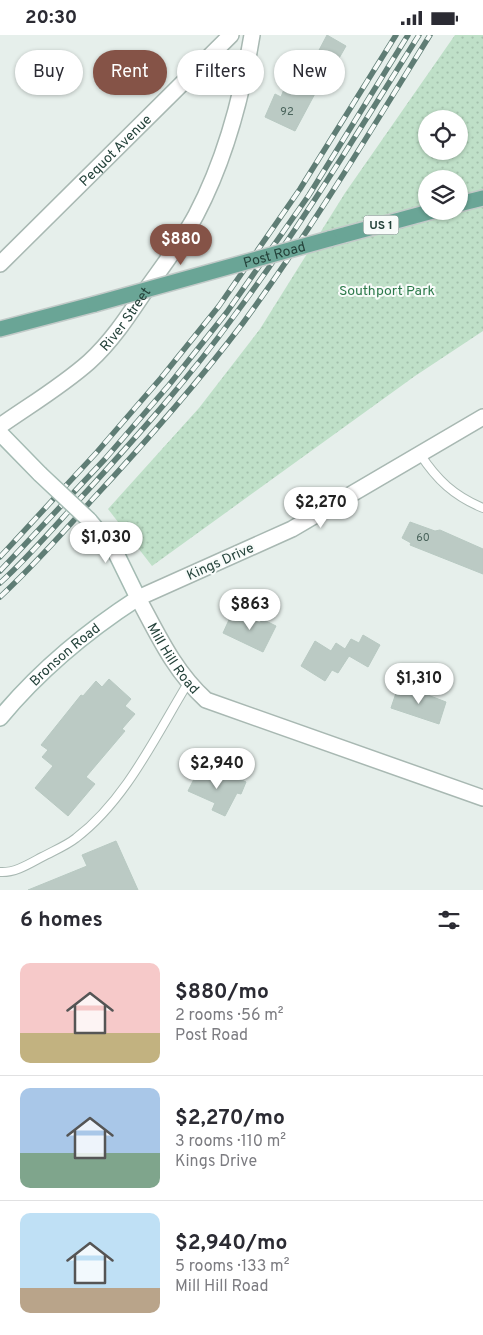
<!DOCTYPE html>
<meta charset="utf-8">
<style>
body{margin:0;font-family:Overpass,sans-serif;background:#f2f2f3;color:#2b2b33;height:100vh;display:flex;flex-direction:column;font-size:19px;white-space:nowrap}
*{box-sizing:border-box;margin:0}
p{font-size:16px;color:#7c7c81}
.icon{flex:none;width:28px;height:28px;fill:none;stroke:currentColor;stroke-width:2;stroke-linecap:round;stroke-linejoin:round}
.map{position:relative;height:855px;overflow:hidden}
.drawer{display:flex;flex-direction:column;background:#fff;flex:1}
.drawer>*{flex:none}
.top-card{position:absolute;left:15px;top:15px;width:454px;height:45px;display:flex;gap:10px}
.buttons{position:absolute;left:418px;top:75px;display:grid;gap:10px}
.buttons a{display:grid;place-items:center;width:50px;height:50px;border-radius:50%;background:#fff;box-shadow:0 1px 4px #0004;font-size:25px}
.price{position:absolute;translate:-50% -42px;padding:0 11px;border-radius:18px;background:#fff;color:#222;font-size:16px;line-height:32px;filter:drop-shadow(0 1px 2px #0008)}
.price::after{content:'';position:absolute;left:50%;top:30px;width:15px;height:11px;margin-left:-8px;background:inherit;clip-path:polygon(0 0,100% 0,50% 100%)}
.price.current{background:#855347;color:#fff}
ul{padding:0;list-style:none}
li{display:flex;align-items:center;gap:15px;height:125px;padding:0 20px}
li+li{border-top:1px solid #e1e1e2}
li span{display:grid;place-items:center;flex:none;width:140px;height:100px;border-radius:10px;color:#555}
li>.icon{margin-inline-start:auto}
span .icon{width:60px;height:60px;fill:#fffc;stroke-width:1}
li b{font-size:21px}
h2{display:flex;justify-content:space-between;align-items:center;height:60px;padding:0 20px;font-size:21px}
.chip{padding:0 18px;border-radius:22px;background:#fff;box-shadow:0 1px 4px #0004;font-size:18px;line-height:45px}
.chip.current{background:#855347;color:#fff}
.status{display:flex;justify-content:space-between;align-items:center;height:35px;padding:0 25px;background:#fff;direction:ltr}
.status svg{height:14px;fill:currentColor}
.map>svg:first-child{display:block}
.grass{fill:url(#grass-dots);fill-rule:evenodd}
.building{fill:#bbcac4;stroke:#b8c9c2}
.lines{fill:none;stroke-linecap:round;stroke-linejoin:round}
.service-casing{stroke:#a8b8b2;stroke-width:10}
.minor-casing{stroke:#a8b8b2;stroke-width:18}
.tertiary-casing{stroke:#a8b8b2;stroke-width:18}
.secondary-casing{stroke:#a4bbb3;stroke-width:18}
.primary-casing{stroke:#c2cac8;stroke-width:18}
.service{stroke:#fff;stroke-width:8}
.minor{stroke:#fff;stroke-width:15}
.tertiary{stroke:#fff;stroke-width:15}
.secondary{stroke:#fff;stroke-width:15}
.primary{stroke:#6aa596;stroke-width:15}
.rail-casing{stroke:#5f7d75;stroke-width:5.5}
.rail{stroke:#f7fbf9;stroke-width:4;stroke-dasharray:11;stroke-linecap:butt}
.secondary-bridge-casing{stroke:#a4bbb3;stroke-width:18;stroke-linecap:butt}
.primary-bridge-casing{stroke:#c2cac8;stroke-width:18;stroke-linecap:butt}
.secondary-bridge{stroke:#fff;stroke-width:15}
.primary-bridge{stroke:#6aa596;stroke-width:15}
.labels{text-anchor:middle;stroke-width:4;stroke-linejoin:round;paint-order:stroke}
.number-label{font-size:11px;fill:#4a645c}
.shield{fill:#f7fbf9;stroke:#637a73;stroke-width:1}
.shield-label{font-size:12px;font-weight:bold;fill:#24423a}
.street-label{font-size:14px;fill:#24423a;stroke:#f7fbf9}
.park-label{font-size:14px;fill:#2d7a4b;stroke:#f7fbf9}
</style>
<div class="status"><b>20:30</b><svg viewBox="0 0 49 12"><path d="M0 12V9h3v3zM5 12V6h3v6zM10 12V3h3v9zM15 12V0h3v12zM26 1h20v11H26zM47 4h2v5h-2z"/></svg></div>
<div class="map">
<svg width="483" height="855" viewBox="0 0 483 855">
<defs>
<pattern id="grass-dots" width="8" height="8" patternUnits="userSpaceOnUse" patternTransform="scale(1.25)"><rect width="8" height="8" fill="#bfe0c8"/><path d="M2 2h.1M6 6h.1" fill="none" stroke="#a4c1ad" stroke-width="1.8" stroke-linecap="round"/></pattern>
</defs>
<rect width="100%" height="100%" fill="#e6efeb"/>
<path class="grass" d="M455 0H483V296L415 341 152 531 108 474 199 373 260 294 345 158ZM426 84H459V116H426ZM426 144H459V176H426Z"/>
<path class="building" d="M327 0 346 11 338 25 334 23 295 96 265 82 275 59 281 62 286 49 298 55Z
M410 487 435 496 440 495 483 514V539L410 510 411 508 402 503Z
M233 576 260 588 262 584 276 591 263 617 223 598Z
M363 600 380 610 368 632 349 621 338 638 332 635 325 646 301 631 315 606 331 616 336 608 345 614 351 604 359 608Z
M109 644 131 664 125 671 135 679 122 694 125 696 86 742 95 749 68 781 35 753 53 731 42 722 48 715 41 710 81 660 83 661 96 646 102 652Z
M407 652 446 667 439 689 391 673 397 655 405 658Z
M199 734 220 743 221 741 224 743 227 738 246 747 241 759 237 758 225 781 212 775 215 768 188 756Z
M116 806 138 855H28L87 831 82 820Z"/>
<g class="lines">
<g class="service-casing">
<path id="service" d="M420 419C437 445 454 461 483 473
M0 837C15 838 29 829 42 822 53 816 66 811 76 803 126 765 155 702 188 648"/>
</g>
<g class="minor-casing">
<g id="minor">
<path id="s1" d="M483 382 292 494 138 563C158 600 174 636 206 665L483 763"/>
<path id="s2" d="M0 391C30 370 62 351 89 327 111 307 127 283 143 259 161 233 181 208 196 180 225 125 242 61 252 0"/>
</g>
</g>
<g class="tertiary-casing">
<g id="tertiary">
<path id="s3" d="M0 229 231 0"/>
</g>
</g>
<g class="secondary-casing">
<g id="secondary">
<path d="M0 398 40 439"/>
<path id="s4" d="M0 683C39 636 87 596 138 563L115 516 89 485"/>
</g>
</g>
<g class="primary-casing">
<path id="primary" d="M459 169 483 163
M329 204 433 176
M0 294 95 269"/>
</g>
<use href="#service" class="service"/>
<use href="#minor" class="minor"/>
<use href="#tertiary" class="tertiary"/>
<use href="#secondary" class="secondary"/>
<use href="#primary" class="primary"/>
<g class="rail-casing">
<path id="rail" d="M0 522 97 417 161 343 219 271 300 154 396 0
M0 536 105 424 169 350 227 277 309 160 408 0
M0 548C32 519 59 486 88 455 139 399 190 342 234 281 301 191 359 95 419 0
M0 562C32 532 62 499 91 466 144 409 196 350 243 288 311 195 370 97 430 0"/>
</g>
<use href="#rail" class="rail"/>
<g class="secondary-bridge-casing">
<path id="secondary-bridge" d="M40 439 89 485"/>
</g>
<g class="primary-bridge-casing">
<g id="primary-bridge">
<path id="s5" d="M95 269 329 204"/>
</g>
</g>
<use href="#secondary-bridge" class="secondary-bridge"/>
<use href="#primary-bridge" class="primary-bridge"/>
</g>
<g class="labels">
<g class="number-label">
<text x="287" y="80">92</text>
<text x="423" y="506">60</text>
</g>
<rect class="shield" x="363.5" y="180.5" width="35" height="19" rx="4"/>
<g class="shield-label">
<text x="381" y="194">US 1</text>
</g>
<g class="street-label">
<text dy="5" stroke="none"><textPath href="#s3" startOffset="162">Pequot Avenue</textPath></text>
<text dy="5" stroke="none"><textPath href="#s5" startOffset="186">Post Road</textPath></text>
<text dy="5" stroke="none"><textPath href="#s2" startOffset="166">River Street</textPath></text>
<text transform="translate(220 526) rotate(-24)" y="5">Kings Drive</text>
<text dy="5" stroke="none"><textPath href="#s4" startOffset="91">Bronson Road</textPath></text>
<text dy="5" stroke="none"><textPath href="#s1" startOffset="460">Mill Hill Road</textPath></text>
</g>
<g class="park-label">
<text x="387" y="260">Southport Park</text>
</g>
</g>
</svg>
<div class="buttons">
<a><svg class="icon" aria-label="locate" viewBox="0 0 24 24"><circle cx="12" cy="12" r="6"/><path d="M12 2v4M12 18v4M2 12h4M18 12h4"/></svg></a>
<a><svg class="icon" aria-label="layers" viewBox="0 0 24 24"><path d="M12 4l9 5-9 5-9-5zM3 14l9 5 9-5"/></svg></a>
</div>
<b class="price current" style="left:181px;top:231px">$880</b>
<b class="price" style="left:321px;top:494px">$2,270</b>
<b class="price" style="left:106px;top:529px">$1,030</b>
<b class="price" style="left:250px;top:596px">$863</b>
<b class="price" style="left:419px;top:670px">$1,310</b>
<b class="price" style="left:217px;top:755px">$2,940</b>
<div class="top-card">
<a class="chip">Buy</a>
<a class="chip current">Rent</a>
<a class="chip">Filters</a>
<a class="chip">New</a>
</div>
</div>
<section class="drawer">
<h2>6 homes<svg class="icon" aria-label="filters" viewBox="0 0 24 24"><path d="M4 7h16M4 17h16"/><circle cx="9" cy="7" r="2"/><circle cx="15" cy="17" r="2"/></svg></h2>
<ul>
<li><span style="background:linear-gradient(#f6c9c9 70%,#c2b280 0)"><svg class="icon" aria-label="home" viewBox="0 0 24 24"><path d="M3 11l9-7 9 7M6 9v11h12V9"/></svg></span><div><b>$880/mo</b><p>2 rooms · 56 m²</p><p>Post Road</p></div></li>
<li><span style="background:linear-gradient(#a9c7e8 65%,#7fa58c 0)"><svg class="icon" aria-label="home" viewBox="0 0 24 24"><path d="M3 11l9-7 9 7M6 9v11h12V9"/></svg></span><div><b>$2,270/mo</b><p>3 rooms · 110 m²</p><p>Kings Drive</p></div></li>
<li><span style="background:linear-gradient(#bfe0f5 75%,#b9a48a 0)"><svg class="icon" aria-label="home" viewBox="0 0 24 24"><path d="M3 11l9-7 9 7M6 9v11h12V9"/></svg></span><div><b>$2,940/mo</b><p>5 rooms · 133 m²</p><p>Mill Hill Road</p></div></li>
</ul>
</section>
